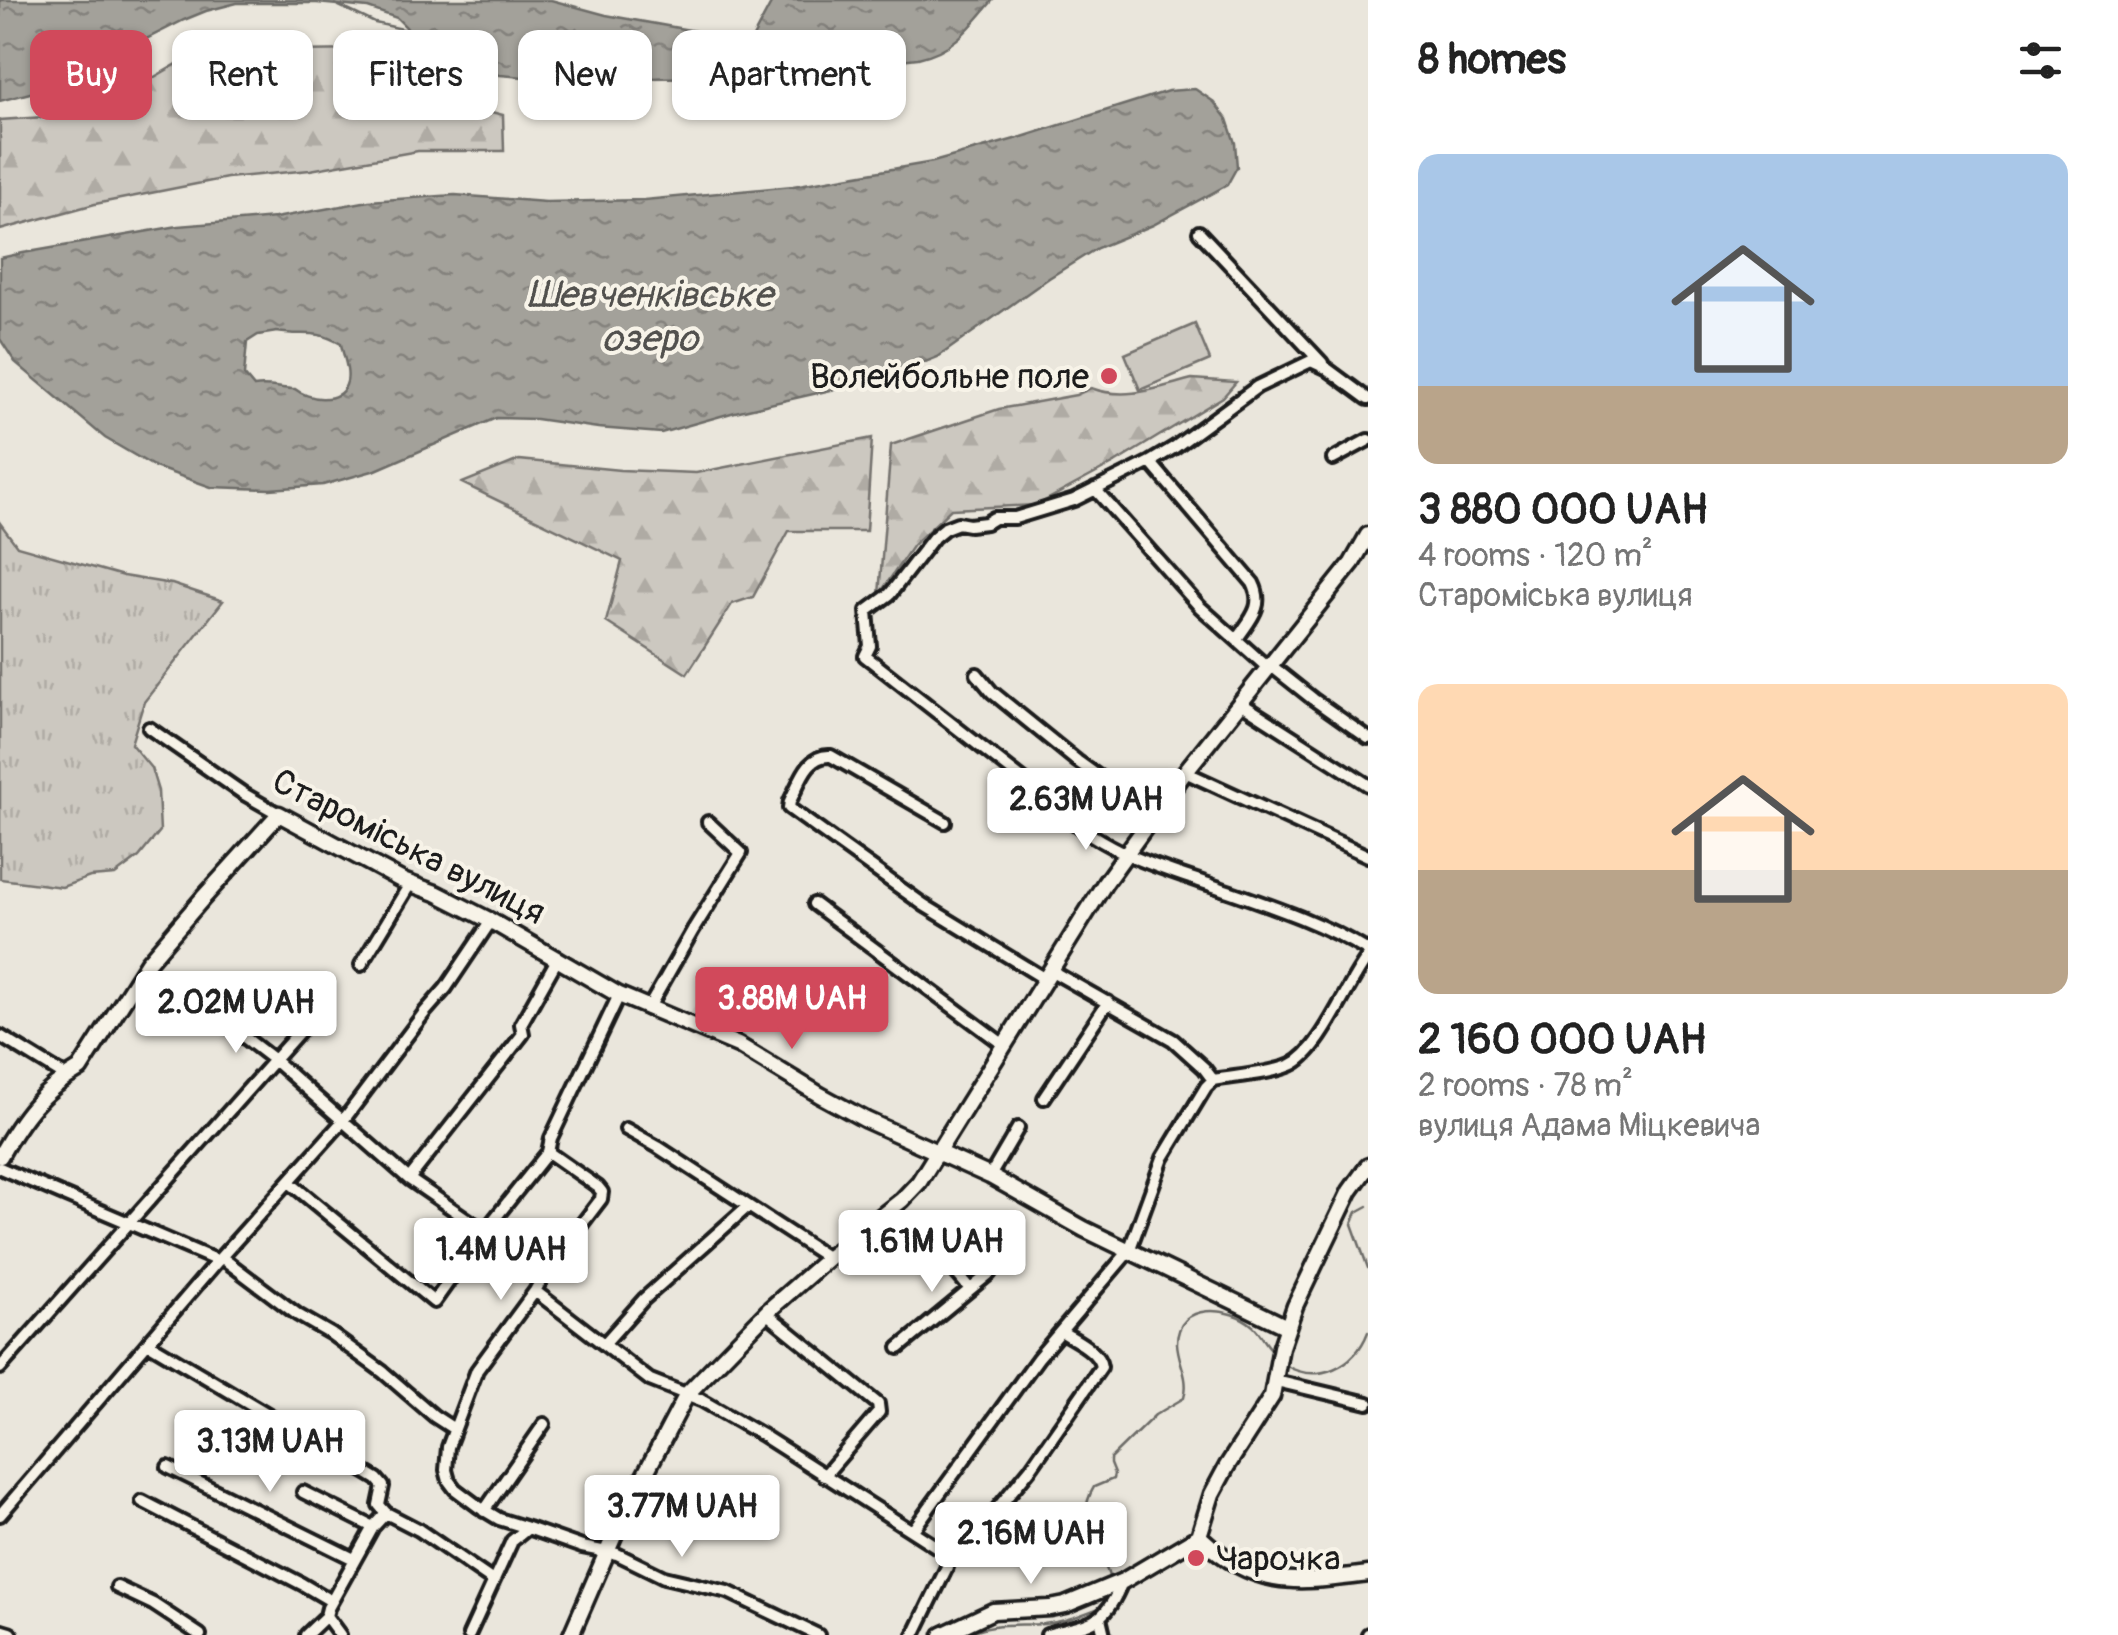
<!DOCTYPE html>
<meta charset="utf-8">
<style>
body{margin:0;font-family:Pangolin,sans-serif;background:#f6f6f6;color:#222;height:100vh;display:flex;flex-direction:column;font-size:38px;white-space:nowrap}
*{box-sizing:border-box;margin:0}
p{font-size:32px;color:#767676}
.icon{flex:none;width:55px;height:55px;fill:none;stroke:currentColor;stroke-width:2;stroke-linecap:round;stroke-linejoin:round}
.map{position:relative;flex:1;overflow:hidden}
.details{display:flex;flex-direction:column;background:#fff;width:750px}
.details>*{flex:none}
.banner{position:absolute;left:30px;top:30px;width:950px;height:90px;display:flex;gap:20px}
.price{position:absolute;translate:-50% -85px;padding:0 22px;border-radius:10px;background:#fff;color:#222;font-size:32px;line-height:65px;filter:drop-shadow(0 2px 5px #0008)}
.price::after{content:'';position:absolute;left:50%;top:60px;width:30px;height:22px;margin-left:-15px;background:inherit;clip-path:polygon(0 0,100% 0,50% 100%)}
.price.current{background:#d1495b;color:#fff}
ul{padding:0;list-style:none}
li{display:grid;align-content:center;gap:20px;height:530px;padding:0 50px}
li span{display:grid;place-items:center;height:310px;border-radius:20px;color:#555}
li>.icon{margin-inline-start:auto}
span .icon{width:180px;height:180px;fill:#fffc;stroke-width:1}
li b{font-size:42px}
h2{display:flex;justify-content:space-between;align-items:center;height:120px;padding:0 50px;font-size:42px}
.chip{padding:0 35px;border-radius:20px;background:#fff;box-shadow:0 2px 8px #0004;font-size:35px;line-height:90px}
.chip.current{background:#d1495b;color:#fff}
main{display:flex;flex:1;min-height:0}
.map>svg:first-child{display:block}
.built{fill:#dad7ce}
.grass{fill:url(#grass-tufts);stroke:#74726e;stroke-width:2.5}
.forest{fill:url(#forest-firs);stroke:#74726e;stroke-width:2.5}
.garden{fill:#ccc8c0;stroke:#74726e;stroke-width:2.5}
.water{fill:url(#water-ripples);stroke:#6d6c68;stroke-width:2.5;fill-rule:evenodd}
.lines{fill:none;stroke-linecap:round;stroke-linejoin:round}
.stream{stroke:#6d6c68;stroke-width:2.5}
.street-casing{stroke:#1c1c1c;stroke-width:18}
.secondary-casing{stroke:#1c1c1c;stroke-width:21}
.street{stroke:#f7f3e8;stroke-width:10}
.secondary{stroke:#f7f3e8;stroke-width:14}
.poi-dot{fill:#d1495b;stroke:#f7f3e8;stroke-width:4}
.labels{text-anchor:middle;stroke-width:8;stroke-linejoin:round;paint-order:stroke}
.poi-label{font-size:35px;fill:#1c1c1c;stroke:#f7f3e8;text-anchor:end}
.street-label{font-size:35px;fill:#1c1c1c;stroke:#f7f3e8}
.water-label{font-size:38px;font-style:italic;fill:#52514e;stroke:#f7f3e8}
</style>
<main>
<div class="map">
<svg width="1368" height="1635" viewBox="0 0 1368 1635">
<defs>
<pattern id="grass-tufts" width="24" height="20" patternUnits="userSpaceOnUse" patternTransform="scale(2.5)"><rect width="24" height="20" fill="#ccc8c0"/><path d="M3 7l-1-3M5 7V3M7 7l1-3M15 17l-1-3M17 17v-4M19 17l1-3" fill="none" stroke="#afaba4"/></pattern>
<pattern id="forest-firs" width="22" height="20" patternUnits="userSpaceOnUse" patternTransform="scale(2.5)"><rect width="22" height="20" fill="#ccc8c0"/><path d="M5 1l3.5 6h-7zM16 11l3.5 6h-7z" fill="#afaba4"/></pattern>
<pattern id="water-ripples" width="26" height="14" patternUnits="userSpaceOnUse" patternTransform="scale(2.5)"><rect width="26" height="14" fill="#a3a19a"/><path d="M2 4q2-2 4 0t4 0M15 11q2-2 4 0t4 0" fill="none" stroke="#84827d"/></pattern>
</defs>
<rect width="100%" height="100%" fill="#eae6dc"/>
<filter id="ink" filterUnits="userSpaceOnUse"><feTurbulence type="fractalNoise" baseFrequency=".01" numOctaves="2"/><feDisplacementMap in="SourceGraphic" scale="20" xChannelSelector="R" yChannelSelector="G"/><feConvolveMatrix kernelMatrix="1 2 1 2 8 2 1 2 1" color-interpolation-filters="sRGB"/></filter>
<g filter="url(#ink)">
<path class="built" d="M709 977 733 992 716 1023 691 1013Z"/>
<path class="grass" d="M0 523 17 546 123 576 172 584 223 601 144 702 131 744 151 768 158 791 160 831 139 857 115 875 90 877 62 887 0 879Z"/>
<path class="forest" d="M370 50 418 93 503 115 504 151H418L310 170 227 178 95 204 0 230V120L90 114 198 52Z
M1192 379 1236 382 1223 397 1113 464 1037 505 951 509 913 545 879 595 891 445 999 409 1076 395 1091 388C1126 401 1157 388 1192 379Z
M872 438 866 531H789L753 597 732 604 687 674 606 622 622 561 462 483 519 460 620 470 696 473Z"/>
<path class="garden" d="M1195 324 1210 360 1140 390 1125 354Z"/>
<path class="water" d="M0 0H551L606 15 751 41 773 0H993C970 27 955 50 918 58L739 77 547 79 500 75 441 62 423 53 406 27 397 18 368 8 317 3H237L206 11 184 20 49 88 0 101Z
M1195 89 1214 102 1227 119 1235 143 1237 167 1227 185 1153 225 1097 248 1049 278 938 357 888 377 735 412 661 433 598 428 536 419 496 418 376 470 323 485 270 489 211 487 155 467 105 438 15 362 0 339V258L23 253 178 226 275 218 369 201 455 195 546 202 644 200 793 186 933 162 1022 137 1168 91ZM277 332C305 337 313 328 341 344 343 356 351 373 346 385 338 405 307 399 295 389 281 389 268 384 254 387L244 375 247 342 258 335Z"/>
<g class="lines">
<path class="stream" d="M335 4 375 23 407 30
M1368 1206 1357 1212 1352 1224 1368 1268
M1285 1365C1318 1385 1355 1366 1368 1332
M1110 1580C1102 1546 1072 1523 1094 1487L1113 1479 1114 1474 1110 1464V1459L1155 1415 1184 1398C1190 1377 1178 1363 1177 1343 1177 1301 1231 1306 1253 1326 1261 1333 1265 1344 1273 1351
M966 1635C991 1621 1016 1626 1044 1624 1065 1622 1083 1614 1104 1606"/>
<g class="street-casing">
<path id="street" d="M1199 232 1322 363
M1368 399 1326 368 1311 361 1257 387 1175 447 1150 462 1074 500 1015 518H994L986 523 969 525 958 523 945 528 934 537 890 594 867 611 870 646 865 656 1054 804C1096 849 1155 866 1211 885 1265 904 1319 921 1368 951
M1333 459 1368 440
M1150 462 1253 583C1265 607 1250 619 1237 639
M1095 489 1200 607 1267 667
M1269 664 1313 699 1368 738
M977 674 992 692 1077 761 1152 815
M1239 702 1368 785
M149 728 244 794 279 814
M1185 772 1368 856
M945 822 831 756C807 754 800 782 790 801L789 808 924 905 1045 979
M814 904 1004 1045
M361 965 410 884
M1050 970 1173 1040 1204 1068 1213 1080
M137 979 182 1000 235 1030 274 1060 409 1179 545 1273
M648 1009 693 930 741 853 708 822
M0 1036 67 1077
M1044 1098 1108 1002
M626 1129 658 1147 828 1258
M0 1168 218 1261
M990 1176 1018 1128
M409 1179 523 1034 521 1024 558 958
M289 1182 434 1302 484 1232 548 1152
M887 1213 910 1232 934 1246 970 1289
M221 1257 298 1315 331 1334 383 1372 434 1416 454 1429
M535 1291 650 1380 701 1400 762 1435 940 1549 947 1559V1567L914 1635
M766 1313 878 1404 879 1412 824 1476
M148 1343 377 1479 383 1486 379 1505 386 1513
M604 1344 644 1299 747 1207
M899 1348 990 1273
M0 1368 323 1005
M1276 1381 1368 1403
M168 1467 354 1559
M303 1492 373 1527
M142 1501 302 1584 331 1601
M484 1511 544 1424
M386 1513 419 1530 493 1581
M993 1514 1030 1469 1101 1367C1099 1350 1074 1340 1061 1331
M0 1515 221 1257 342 1122 425 1012 446 988 491 921
M528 1528 582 1547 617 1554 664 1577 728 1592 818 1635
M913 1530 1038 1358 1129 1251 1163 1158 1206 1087 1213 1080C1236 1076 1270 1074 1291 1065 1322 1051 1346 985 1368 957
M117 1587 153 1604 200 1635
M1100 1618 1104 1635
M306 1635 326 1616
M340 1635 326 1616 328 1608 373 1527 386 1513
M469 1635 512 1541 528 1528 499 1519 479 1507 455 1489 449 1481 446 1470 448 1447 477 1370 535 1291 546 1271 601 1199 602 1192 598 1187 548 1152 551 1138 619 995
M1047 1635C1090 1623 1104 1627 1122 1582
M1368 1635V1634"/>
</g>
<g class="secondary-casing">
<path id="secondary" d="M0 1156C22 1117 40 1092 80 1069L148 962 203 898 279 814 403 881 436 893 491 921 619 995 738 1045 820 1095 866 1120 990 1176 1084 1229 1287 1327
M1199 1536 1212 1494 1227 1466 1272 1396 1281 1347 1295 1306 1350 1191 1368 1166
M1199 1536C1257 1590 1295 1583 1368 1574
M0 1632 10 1635
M571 1635 620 1522 687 1394 770 1309 828 1258 902 1200 919 1182 1105 883 1185 772 1352 563 1368 535
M942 1635 993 1611 1050 1608 1065 1605 1123 1581 1199 1536"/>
</g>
<use href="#street" class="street"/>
<use href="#secondary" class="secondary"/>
</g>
</g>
<g class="poi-dot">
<circle cx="1109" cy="376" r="10"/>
<circle cx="1196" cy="1558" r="10"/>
</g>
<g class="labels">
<g class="poi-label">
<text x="1089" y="388">Волейбольне поле</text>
<text x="1216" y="1570" text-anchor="start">Чарочка</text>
</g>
<g class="street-label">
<text transform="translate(409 846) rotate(27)" y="12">Староміська вулиця</text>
</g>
<g class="water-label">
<text x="650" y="307">Шевченківське<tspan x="650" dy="44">озеро</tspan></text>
</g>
</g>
</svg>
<b class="price" style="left:1086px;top:853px">2.63M UAH</b>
<b class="price current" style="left:792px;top:1052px">3.88M UAH</b>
<b class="price" style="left:236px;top:1056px">2.02M UAH</b>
<b class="price" style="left:932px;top:1295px">1.61M UAH</b>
<b class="price" style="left:501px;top:1303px">1.4M UAH</b>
<b class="price" style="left:270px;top:1495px">3.13M UAH</b>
<b class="price" style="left:682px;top:1560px">3.77M UAH</b>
<b class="price" style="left:1031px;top:1587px">2.16M UAH</b>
<div class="banner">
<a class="chip current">Buy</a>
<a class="chip">Rent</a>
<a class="chip">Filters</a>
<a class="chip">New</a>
<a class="chip">Apartment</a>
</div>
</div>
<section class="details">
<h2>8 homes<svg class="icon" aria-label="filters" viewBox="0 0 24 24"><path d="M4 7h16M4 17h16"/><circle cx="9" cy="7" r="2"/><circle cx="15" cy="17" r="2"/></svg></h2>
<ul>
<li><span style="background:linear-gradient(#a9c7e8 75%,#b9a48a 0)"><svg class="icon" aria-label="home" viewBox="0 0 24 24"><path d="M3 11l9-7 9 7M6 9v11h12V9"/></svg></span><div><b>3 880 000 UAH</b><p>4 rooms · 120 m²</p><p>Староміська вулиця</p></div></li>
<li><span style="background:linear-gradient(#ffd9b3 60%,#b9a48a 0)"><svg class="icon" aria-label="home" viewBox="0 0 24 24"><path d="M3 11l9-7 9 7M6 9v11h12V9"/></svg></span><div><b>2 160 000 UAH</b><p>2 rooms · 78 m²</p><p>вулиця Адама Міцкевича</p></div></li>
</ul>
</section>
</main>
